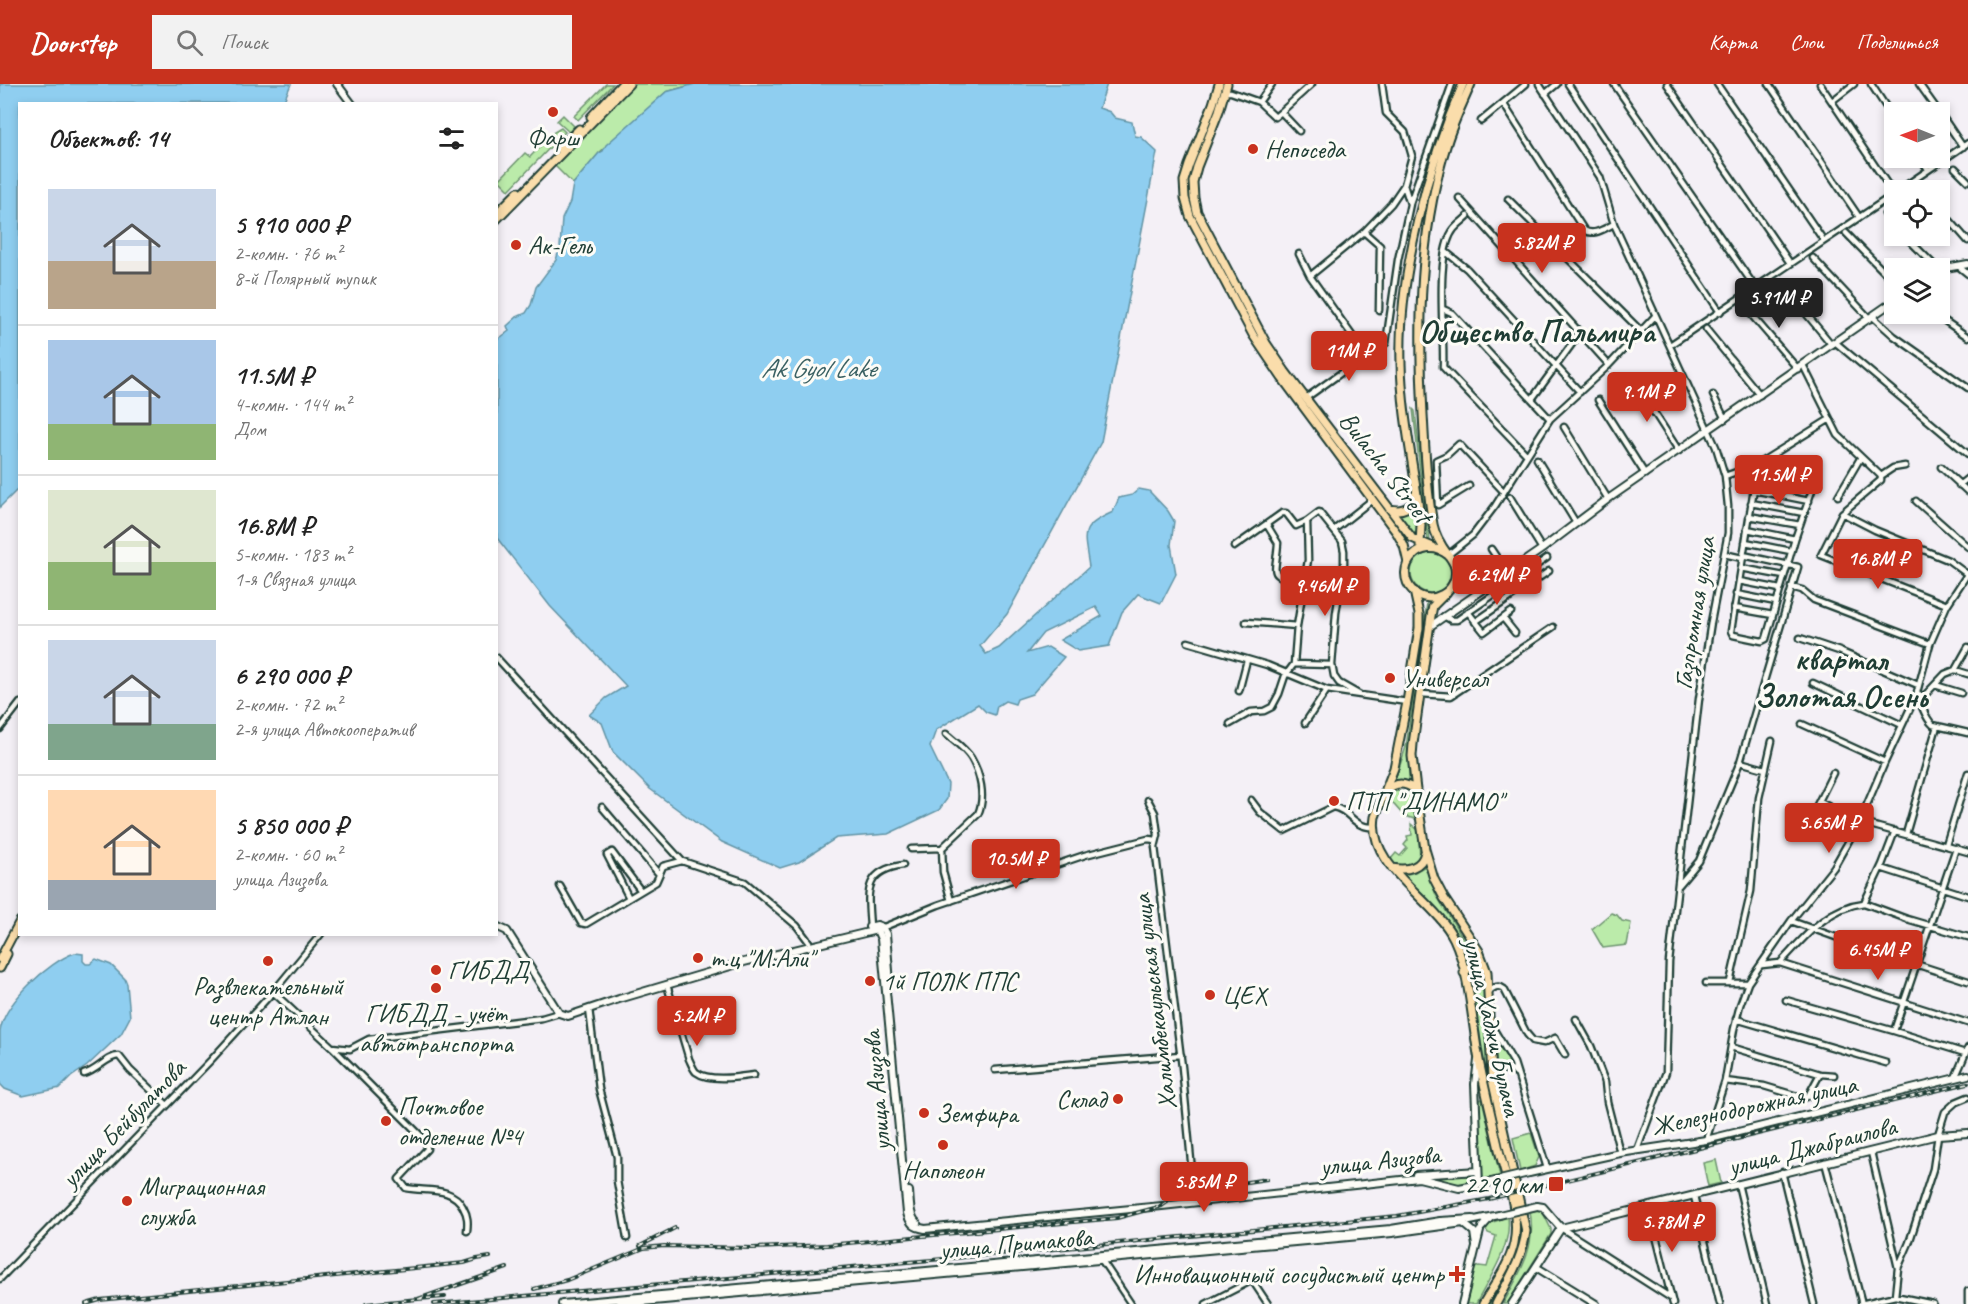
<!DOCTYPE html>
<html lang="ru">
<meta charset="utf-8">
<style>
body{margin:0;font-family:Caveat,sans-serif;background:#f2f2f2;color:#222;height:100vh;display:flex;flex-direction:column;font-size:22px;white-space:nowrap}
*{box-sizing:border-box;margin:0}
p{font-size:20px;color:#767676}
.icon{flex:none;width:33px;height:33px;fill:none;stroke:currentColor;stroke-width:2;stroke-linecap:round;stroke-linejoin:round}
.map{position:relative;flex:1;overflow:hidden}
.details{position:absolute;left:18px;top:18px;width:480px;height:834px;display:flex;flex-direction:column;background:#fff;border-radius:0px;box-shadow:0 3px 9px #0003}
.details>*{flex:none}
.needle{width:39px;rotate:271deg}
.controls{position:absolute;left:1884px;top:18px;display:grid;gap:12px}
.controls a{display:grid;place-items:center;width:66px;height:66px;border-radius:0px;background:#fff;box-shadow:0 3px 9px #0003;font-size:30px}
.price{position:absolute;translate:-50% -51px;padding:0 14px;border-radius:6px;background:#c8321e;color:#fff;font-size:20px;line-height:39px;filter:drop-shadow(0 2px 3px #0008)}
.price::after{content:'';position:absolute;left:50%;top:36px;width:18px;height:14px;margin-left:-9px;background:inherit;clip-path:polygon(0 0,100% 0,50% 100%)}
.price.on{background:#222;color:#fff}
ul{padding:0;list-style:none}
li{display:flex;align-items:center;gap:18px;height:150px;padding:0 30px}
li+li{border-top:2px solid #e0e0e0}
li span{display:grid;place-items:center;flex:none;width:168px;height:120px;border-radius:0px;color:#555}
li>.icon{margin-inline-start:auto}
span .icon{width:72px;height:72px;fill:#fffc;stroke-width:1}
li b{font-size:26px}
h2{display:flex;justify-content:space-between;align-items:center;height:72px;padding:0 30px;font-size:26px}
header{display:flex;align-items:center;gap:36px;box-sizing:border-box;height:84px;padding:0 30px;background:#c8321e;color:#fff}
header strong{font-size:28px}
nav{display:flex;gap:33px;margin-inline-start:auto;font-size:21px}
.search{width:420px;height:54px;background:#f2f2f2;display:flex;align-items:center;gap:15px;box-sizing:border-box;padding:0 21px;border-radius:0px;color:#767676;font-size:22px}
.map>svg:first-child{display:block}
.green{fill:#bbebaa;stroke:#6d946f;stroke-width:1.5}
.water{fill:#8fcef0;stroke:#6294a5;stroke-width:1.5}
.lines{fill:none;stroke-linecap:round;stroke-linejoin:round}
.street-casing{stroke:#1f3d34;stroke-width:9}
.secondary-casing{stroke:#1f3d34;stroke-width:10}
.primary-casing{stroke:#1f3d34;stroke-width:11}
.street{stroke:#fdfcf7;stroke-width:4.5}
.secondary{stroke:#fdfcf7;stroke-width:6}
.primary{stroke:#faddab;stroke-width:7}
.rail-casing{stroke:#1f3d34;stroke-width:4}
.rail{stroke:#fdfcf7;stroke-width:1.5;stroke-dasharray:4.5;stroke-linecap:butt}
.secondary-bridge-casing{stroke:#1f3d34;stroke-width:10;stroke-linecap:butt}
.secondary-bridge{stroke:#fdfcf7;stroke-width:6}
.poi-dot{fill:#c8321e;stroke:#fdfcf7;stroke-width:2}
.labels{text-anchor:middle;stroke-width:6;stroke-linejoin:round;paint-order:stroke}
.poi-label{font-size:26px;fill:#1f3d34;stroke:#fdfcf7;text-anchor:start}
.street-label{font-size:26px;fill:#1f3d34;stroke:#fdfcf7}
.water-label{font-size:27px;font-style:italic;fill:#3b6163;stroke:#fdfcf7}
.district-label{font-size:32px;font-weight:bold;fill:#1f3d34;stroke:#fdfcf7}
</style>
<header>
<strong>Doorstep</strong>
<div class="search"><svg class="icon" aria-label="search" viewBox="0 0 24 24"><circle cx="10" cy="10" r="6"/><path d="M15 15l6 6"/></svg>Поиск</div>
<nav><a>Карта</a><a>Слои</a><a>Поделиться</a></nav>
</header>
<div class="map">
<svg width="1968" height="1220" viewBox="0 0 1968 1220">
<rect width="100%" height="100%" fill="#f4f0f6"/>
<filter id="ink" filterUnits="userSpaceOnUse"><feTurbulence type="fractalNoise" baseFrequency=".0167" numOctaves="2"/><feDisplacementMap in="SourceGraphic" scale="12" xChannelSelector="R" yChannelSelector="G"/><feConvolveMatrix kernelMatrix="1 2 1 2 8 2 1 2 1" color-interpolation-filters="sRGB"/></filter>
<g filter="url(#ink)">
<path class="green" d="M606 0H613L578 36 574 32Z
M635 0H695L666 8 599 69 573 100 554 81Z
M563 31 574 42 569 48 557 37Z
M561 44 565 48 509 106 499 96 525 69 530 73 554 48Z
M1413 325 1415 327 1430 457H1428Z
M1413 422H1415L1418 447 1417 454 1398 432Z
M1411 489a20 20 0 1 1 40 0a20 20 0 1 1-40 0Z
M1427 519 1409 663V697L1395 696 1406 663Z
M1398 707 1409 709 1411 712 1415 735 1404 732 1389 715 1392 708Z
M1411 740 1418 746 1420 773C1413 781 1405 782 1395 781L1390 776 1396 769 1400 772 1407 764 1404 761 1408 756 1407 752 1412 751Z
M1425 782 1436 811 1476 875 1467 878 1459 851 1449 838 1404 791 1415 788Z
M1611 829 1617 831 1622 837 1631 839 1627 861 1603 864 1592 845Z
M1475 883 1481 886 1483 893 1489 994 1522 1146 1517 1169 1491 1220H1489C1504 1192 1521 1167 1519 1134L1491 1020 1472 901 1470 888Z
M1496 957 1510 978 1509 980 1497 983 1494 958Z
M1482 1015 1500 1092 1485 1095 1482 1093 1479 1016Z
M1531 1049 1539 1073 1535 1082 1520 1087 1513 1054Z
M1716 1076 1721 1099 1708 1102 1703 1079Z
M1473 1090 1475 1097C1464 1103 1451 1099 1439 1096V1094Z
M1538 1126 1542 1127 1551 1145V1150L1507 1220H1503C1519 1190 1537 1163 1530 1128Z
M1508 1133C1512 1163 1489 1194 1476 1220H1466L1475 1184 1479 1182 1487 1183 1496 1152 1488 1149 1486 1146 1490 1139Z"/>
<path class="water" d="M0 0H291L283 19 20 20V403L0 423Z
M695 0H1107L1099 24 1110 28 1115 34 1132 38 1135 52 1141 53 1157 68 1101 358 1007 530 980 562 986 570 999 564 1089 483C1084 448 1078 444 1113 428L1119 414 1132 411 1139 405 1149 407 1168 427 1174 437 1171 461 1176 490 1161 519 1138 510 1122 528 1109 562 1078 567 1060 556 1102 532 1096 523 1043 549 1027 569 1048 563 1064 573 1032 610 1017 615 1015 620 1005 617 997 622 995 631 986 628 978 620 936 646 930 663 948 700 947 715 939 726 888 750 836 754 799 778 780 784 722 758 650 705 613 668 602 639 589 631 606 614 626 602 550 522 497 454V256L509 247 507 242 517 233 526 229 531 221 536 203 556 176 560 163 562 135 570 118 573 100 599 69 603 67 606 61 666 8Z
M75 869 83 870V877L86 880H90L96 875 111 881 125 895 127 900 130 933 121 950 87 982 71 993 60 1004 23 1012 5 1005 0 1000C0 983 0 965 0 948 3 920 49 877 75 869Z"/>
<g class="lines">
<g class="street-casing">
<path id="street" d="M1539 0 1600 93 1614 140 1716 363 1725 392 1728 422V449L1711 538 1699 615 1669 878 1666 988 1637 1066
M1568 0 1720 228
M1614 0 1755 203
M1667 0 1790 179
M1717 0 1824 157
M1769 0 1859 133
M1820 0 1894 110
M1871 0 1894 35
M1919 0 1939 28
M1225 8H1231L1259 18 1272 0
M1545 10 1557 0
M1832 17 1854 0
M1259 18 1275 33 1281 28 1299 47
M1503 19 1584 146C1593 153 1605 144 1614 140
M1281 28 1312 0
M1940 29 1963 63
M1481 37 1526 0
M1920 74 1928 85
M1955 84 1968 97
M1920 103 1923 106
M1899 106 1968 59
M1459 114 1609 281
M1508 115 1640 246
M1410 119 1452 0
M1940 125 1968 157
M1885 130 1894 140
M1468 132C1464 136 1458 140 1454 145 1434 170 1445 250 1443 283L1527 371
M1364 148 1380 162 1379 226
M1846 149 1894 198
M1905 152 1937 184
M1446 168 1467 185 1580 308
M1299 170 1310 192 1366 271 1306 314
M1813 174 1870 235
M1958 182 1968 190
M1310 192 1364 148 1391 120 1404 101 1412 72 1405 48 1386 29 1382 0
M1789 209 1832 261
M1743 221 1798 285
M1443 225 1452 229 1550 335
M1935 230 1968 253
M1873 233 1894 252 1968 304
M1706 245 1760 311
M1835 258 1968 370
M1670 261 1894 110
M1365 273 1386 259 1398 176 1410 120 1404 101
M1803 281 1838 351 1881 392
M1635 299 1679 367
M1713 311 1725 335
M1532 315 1580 249
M1598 316 1645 390
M1564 343 1608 415
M1537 375 1576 439
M1905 382 1893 384 1881 392V396L1842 429 1821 471 1947 521
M1941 383 1968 408
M1769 388 1816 395 1795 455 1766 555 1762 557 1733 551 1731 547 1754 404 1758 395Z
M1725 392 1756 381 1830 335
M1959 401 1968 394
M1469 402 1438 421 1436 376 1447 371 1459 360 1504 408
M1753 406 1809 417
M1838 412 1861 373
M1510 413 1542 465
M1916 417 1968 463
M1751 419 1804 429
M1842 429 1875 446 1948 476 1967 490
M1749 432 1800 441
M1267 441 1278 459C1276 492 1266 491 1304 498
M1747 445 1795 455
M1334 446 1372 416
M1745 458 1791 467
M1234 463 1282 429H1286L1296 442 1307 437
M1491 465 1507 489
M1724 470 1742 474
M1448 471 1473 451 1495 422 1550 335 1609 281 1655 232
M1741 484 1784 492
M1739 497 1780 505
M1791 503 1802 506 1814 516 1930 560
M1736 510 1776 518
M1734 524 1773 531
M1468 528 1484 548 1511 528
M1444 532 1451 536H1457L1547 474
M1503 534 1515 549
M1246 538 1297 542
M1475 538 1549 487
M1800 554 1839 567 1918 601
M1188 558 1267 581 1327 606 1407 618
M496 573 682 777
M1294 580 1297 542 1308 476 1307 437 1319 428 1342 457 1344 467V480L1336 529 1332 581 1334 592 1339 599 1360 611
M1294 580 1332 581
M1955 586 1968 590
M1813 599 1902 641
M1935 601 1961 609
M1239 607 1247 576
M1421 610 1451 612 1553 543
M1916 612 1925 611 1945 590 1955 586 1968 563
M1916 612C1923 621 1924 633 1933 641L1968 649
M1305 639 1327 606
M1230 640 1251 628 1264 627 1272 623 1279 610 1285 592 1294 580
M1802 640 1885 678
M0 645 20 619
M946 650C954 657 965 664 971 674 980 689 986 713 978 730L942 764 943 788 951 817
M1740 678 1765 685
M1148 716 1155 729 1158 751 1155 763 1182 983 1195 1118
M1251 716 1260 728 1284 747 1333 723C1351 726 1352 744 1374 743
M1820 718 1856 737 1968 768
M602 723 659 790
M1803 749 1833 689
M1906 750 1937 642
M1946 761 1968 689
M911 765 942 764
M1881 784 1968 812
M1679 801 1699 777 1740 678 1798 483 1743 471
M560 802 581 839 586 840 656 798 663 782 682 777 745 798 797 842 809 858
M629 814 607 771 612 768 641 807
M1864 819 1907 835 1968 853
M1791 837 1866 864 1968 897
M870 843C868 810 862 787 903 781
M879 845 938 821 1085 771 1148 755 1156 756
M1780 879 1968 939
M1762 881 1780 879C1804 854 1827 823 1864 819L1882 781 1895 747
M1730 898 1751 807 1759 714 1772 657
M1706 899H1748
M667 901 689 975C691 979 693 985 696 988 709 998 739 993 754 991
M273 908 332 963 426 1057 427 1065 399 1095 406 1104C427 1108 452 1102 463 1123 468 1132 468 1138 467 1147
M1488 909C1492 904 1498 900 1504 905L1527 950 1533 957 1544 959 1555 954 1565 971
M1786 916 1894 947 1965 969
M589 925 599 1005 617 1073V1097L627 1154
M1576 935 1591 962 1605 998 1607 1018 1620 1069
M1736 935 1886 979
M1490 939 1514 979 1547 1084
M1894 947 1956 764
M332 963 350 965 369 955 542 934 559 929
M1731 963 1820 990 1834 991
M995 986 1181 971
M84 990C97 987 107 972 119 972L130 986 167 1021
M1955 994 1968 964
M1493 995 1498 986 1511 985 1516 990
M1725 997 1764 1002 1804 1014 1808 1012 1820 990
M1706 1056 1725 997 1734 945 1740 921 1748 899 1791 837 1834 783 1860 737 1885 678 1916 612 1930 560 1947 521 1968 489
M1871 1068 1898 1184
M1825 1078 1862 1220
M1782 1088 1814 1220
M1738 1100 1767 1220
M1694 1112 1720 1220
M1649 1124 1673 1220
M1561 1144 1671 1214
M1101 1175 1131 1220
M0 1195 211 976 273 908 321 850
M1895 1212 1898 1184 1909 1159 1933 1085 1938 1051 1945 1028 1956 1018 1968 1013
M1206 1220 1251 1197 1254 1199 1268 1220
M1861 1220 1895 1212 1933 1220
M1968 1220V1207"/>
</g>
<g class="secondary-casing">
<path id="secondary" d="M337 0 352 20
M1940 185 1968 180
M1429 543 1542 465 1608 415 1894 217
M496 842 507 847 559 929 568 932 619 915 744 878 877 846 881 855 907 1129C910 1140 914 1143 925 1145L1162 1122 1419 1094 1459 1104 1491 1098
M869 843 877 841 882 843 886 850 890 899
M1478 976 1475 1000 1479 1101
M1529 1089 1620 1069 1706 1056 1968 991
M1416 1091 1478 1087
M909 1107C910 1117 909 1132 917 1139
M1537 1122 1543 1123 1561 1144
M1470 1137 1499 1131
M1482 1143 1491 1133
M1561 1144 1938 1051 1968 1049
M1536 1183 1596 1220
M562 1220 1391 1145 1440 1137 1473 1135
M620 1220 1392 1149 1463 1139 1474 1148 1476 1162
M1462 1220 1480 1147
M1512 1220 1561 1144"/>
</g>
<g class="primary-casing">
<path id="primary" d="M1219 0 1213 20 1189 81 1184 97 1185 114 1190 132 1253 251 1282 294 1397 449 1404 462 1408 479
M1227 0 1219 27 1197 83 1193 98 1194 114 1197 128 1266 259 1285 287 1412 454 1433 463
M591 33 622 0
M559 65 579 45
M496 130 518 108
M496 136 629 0
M1389 424C1401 429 1412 424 1415 411
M1420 461 1421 441C1415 387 1402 333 1401 279 1398 191 1428 80 1463 0
M1448 471C1422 450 1391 484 1413 507 1431 524 1460 507 1455 483 1452 474 1445 468 1441 460 1436 452 1433 443 1432 434 1426 400 1425 364 1423 330 1418 239 1419 147 1447 59 1453 39 1463 19 1471 0
M1414 507 1419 530V544L1407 618 1394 684 1375 733C1367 783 1435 815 1454 855 1470 889 1472 940 1479 976 1485 1007 1493 1038 1500 1070 1507 1097 1520 1130 1514 1159 1510 1180 1494 1201 1483 1220
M1447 508 1433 522 1431 532 1413 660 1412 672 1416 706 1425 765 1434 795 1444 814 1479 867 1487 888 1492 995 1526 1147C1523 1173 1508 1197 1496 1220
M1386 706C1397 698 1404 698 1416 706
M1392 784C1407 787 1422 784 1425 768
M0 875 20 837
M0 884 7 870
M1464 889 1473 880H1479L1486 886"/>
</g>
<use href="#street" class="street"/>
<use href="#secondary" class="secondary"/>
<use href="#primary" class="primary"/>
<g class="rail-casing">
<path id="rail" d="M640 1162 675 1144
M534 1205 567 1196 644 1164 664 1162 753 1164 827 1161 1117 1134 1162 1122 1180 1109 1194 1106 1267 1095
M418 1215 445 1213
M86 1220 100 1216 464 1179 477 1175 490 1173
M366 1220 418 1215 507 1184
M434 1220 1066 1164 1397 1132 1489 1115 1968 999"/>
</g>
<use href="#rail" class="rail"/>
<g class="secondary-bridge-casing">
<path id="secondary-bridge" d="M1491 1098 1529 1089
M1499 1131 1537 1122"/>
</g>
<use href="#secondary-bridge" class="secondary-bridge"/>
</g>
</g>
<g class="poi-dot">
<circle cx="553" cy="28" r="6"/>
<circle cx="1253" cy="65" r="6"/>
<circle cx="516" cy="161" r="6"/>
<circle cx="1390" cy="594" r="6"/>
<circle cx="1334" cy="717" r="6"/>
<circle cx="698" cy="874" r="6"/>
<circle cx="268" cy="877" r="6"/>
<circle cx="436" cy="886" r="6"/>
<circle cx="870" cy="897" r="6"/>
<circle cx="436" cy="904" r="6"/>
<circle cx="1210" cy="911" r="6"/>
<circle cx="1118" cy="1015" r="6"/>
<circle cx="924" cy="1029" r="6"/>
<circle cx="386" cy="1037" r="6"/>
<circle cx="943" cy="1061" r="6"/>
<rect x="1548" y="1092" width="16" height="16" rx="3"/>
<circle cx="127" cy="1117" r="6"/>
<path d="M1454 1181h6v6h6v6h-6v6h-6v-6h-6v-6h6z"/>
</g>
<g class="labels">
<g class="poi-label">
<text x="553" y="62" text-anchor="middle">Фарш</text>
<text x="1265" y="74">Непоседа</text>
<text x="528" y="170">Ак-Гель</text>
<text x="1402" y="603">Универсал</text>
<text x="1346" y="726">ПТП "ДИНАМО"</text>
<text x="710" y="883">т.ц "М.Али"</text>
<text x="448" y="895">ГИБДД</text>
<text x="882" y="906">1й ПОЛК ППС</text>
<text x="268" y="911" text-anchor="middle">Развлекательный<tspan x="268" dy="30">центр Атлан</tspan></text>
<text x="1222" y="920">ЦЕХ</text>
<text x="436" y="938" text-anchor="middle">ГИБДД - учёт<tspan x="436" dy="30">автотранспорта</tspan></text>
<text x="1106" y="1024" text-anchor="end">Склад</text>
<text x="398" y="1031">Почтовое<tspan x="398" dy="30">отделение №4</tspan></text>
<text x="936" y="1038">Земфира</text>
<text x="943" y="1095" text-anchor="middle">Наполеон</text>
<text x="1542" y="1109" text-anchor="end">2290 км</text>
<text x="139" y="1111">Миграционная<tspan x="139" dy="30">служба</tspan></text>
<text x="1444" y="1199" text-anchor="end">Инновационный сосудистый центр</text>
</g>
<g class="street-label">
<text transform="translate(1386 383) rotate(52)" y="9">Bulacha Street</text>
<text transform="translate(1694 529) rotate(-81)" y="9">Газпромная улица</text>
<text transform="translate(1154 918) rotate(-97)" y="9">Халимбекаульская улица</text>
<text transform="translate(1493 943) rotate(77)" y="9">улица Хаджи Булача</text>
<text transform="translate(876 1007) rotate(-95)" y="9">улица Азизова</text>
<text transform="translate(1754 1021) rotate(-12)" y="9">Железнодорожная улица</text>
<text transform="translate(123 1039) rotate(-46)" y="9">улица Бейбулатова</text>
<text transform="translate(1812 1062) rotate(-14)" y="9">улица Джабраилова</text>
<text transform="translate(1380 1076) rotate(-6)" y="9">улица Азизова</text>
<text transform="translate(1016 1159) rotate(-5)" y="9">улица Примакова</text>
</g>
<g class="water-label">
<text x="818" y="293">Ak Gyol Lake</text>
</g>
<g class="district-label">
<text x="1537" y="258">Общество Пальмира</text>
<text x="1841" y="586">квартал<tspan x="1841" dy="37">Золотая Осень</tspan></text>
</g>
</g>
</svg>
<div class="controls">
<a><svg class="needle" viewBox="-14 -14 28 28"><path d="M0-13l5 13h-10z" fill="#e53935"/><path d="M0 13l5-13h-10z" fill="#767676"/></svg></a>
<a><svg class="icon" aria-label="locate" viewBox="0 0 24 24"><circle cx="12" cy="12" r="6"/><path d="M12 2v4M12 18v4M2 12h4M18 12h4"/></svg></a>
<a><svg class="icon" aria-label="layers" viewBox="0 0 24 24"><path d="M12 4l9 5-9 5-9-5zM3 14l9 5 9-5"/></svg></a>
</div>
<b class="price" style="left:1542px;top:190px">5.82M ₽</b>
<b class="price on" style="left:1779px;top:245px">5.91M ₽</b>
<b class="price" style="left:1349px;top:298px">11M ₽</b>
<b class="price" style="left:1647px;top:339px">9.1M ₽</b>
<b class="price" style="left:1779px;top:422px">11.5M ₽</b>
<b class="price" style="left:1878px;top:506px">16.8M ₽</b>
<b class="price" style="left:1497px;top:522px">6.29M ₽</b>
<b class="price" style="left:1325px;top:533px">9.46M ₽</b>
<b class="price" style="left:1829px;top:770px">5.65M ₽</b>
<b class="price" style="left:1016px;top:806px">10.5M ₽</b>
<b class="price" style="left:1878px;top:897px">6.45M ₽</b>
<b class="price" style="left:697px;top:963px">5.2M ₽</b>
<b class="price" style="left:1204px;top:1129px">5.85M ₽</b>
<b class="price" style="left:1672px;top:1169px">5.78M ₽</b>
<section class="details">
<h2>Объектов: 14<svg class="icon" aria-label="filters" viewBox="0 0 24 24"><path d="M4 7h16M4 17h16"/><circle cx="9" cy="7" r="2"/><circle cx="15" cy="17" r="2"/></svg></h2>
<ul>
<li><span style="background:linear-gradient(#c9d6e8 60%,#b9a48a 0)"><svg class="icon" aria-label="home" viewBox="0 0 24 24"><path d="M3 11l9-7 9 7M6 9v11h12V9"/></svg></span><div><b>5 910 000 ₽</b><p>2-комн. · 76 m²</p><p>8-й Полярный тупик</p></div></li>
<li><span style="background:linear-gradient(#a9c7e8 70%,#8fb573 0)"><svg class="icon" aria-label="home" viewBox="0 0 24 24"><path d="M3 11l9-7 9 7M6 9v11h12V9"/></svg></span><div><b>11.5M ₽</b><p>4-комн. · 144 m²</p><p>Дом</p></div></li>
<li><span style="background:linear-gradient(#dfe7d0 60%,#8fb573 0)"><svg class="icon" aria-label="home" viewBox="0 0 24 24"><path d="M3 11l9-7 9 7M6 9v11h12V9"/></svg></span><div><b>16.8M ₽</b><p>5-комн. · 183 m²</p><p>1-я Связная улица</p></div></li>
<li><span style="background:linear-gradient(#c9d6e8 70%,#7fa58c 0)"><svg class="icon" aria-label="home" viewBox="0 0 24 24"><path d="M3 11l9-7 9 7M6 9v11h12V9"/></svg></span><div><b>6 290 000 ₽</b><p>2-комн. · 72 m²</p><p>2-я улица Автокооператив</p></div></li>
<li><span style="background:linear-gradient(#ffd9b3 75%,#9aa5b1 0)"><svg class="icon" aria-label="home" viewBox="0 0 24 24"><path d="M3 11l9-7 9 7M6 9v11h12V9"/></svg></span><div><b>5 850 000 ₽</b><p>2-комн. · 60 m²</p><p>улица Азизова</p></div></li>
</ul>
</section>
</div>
